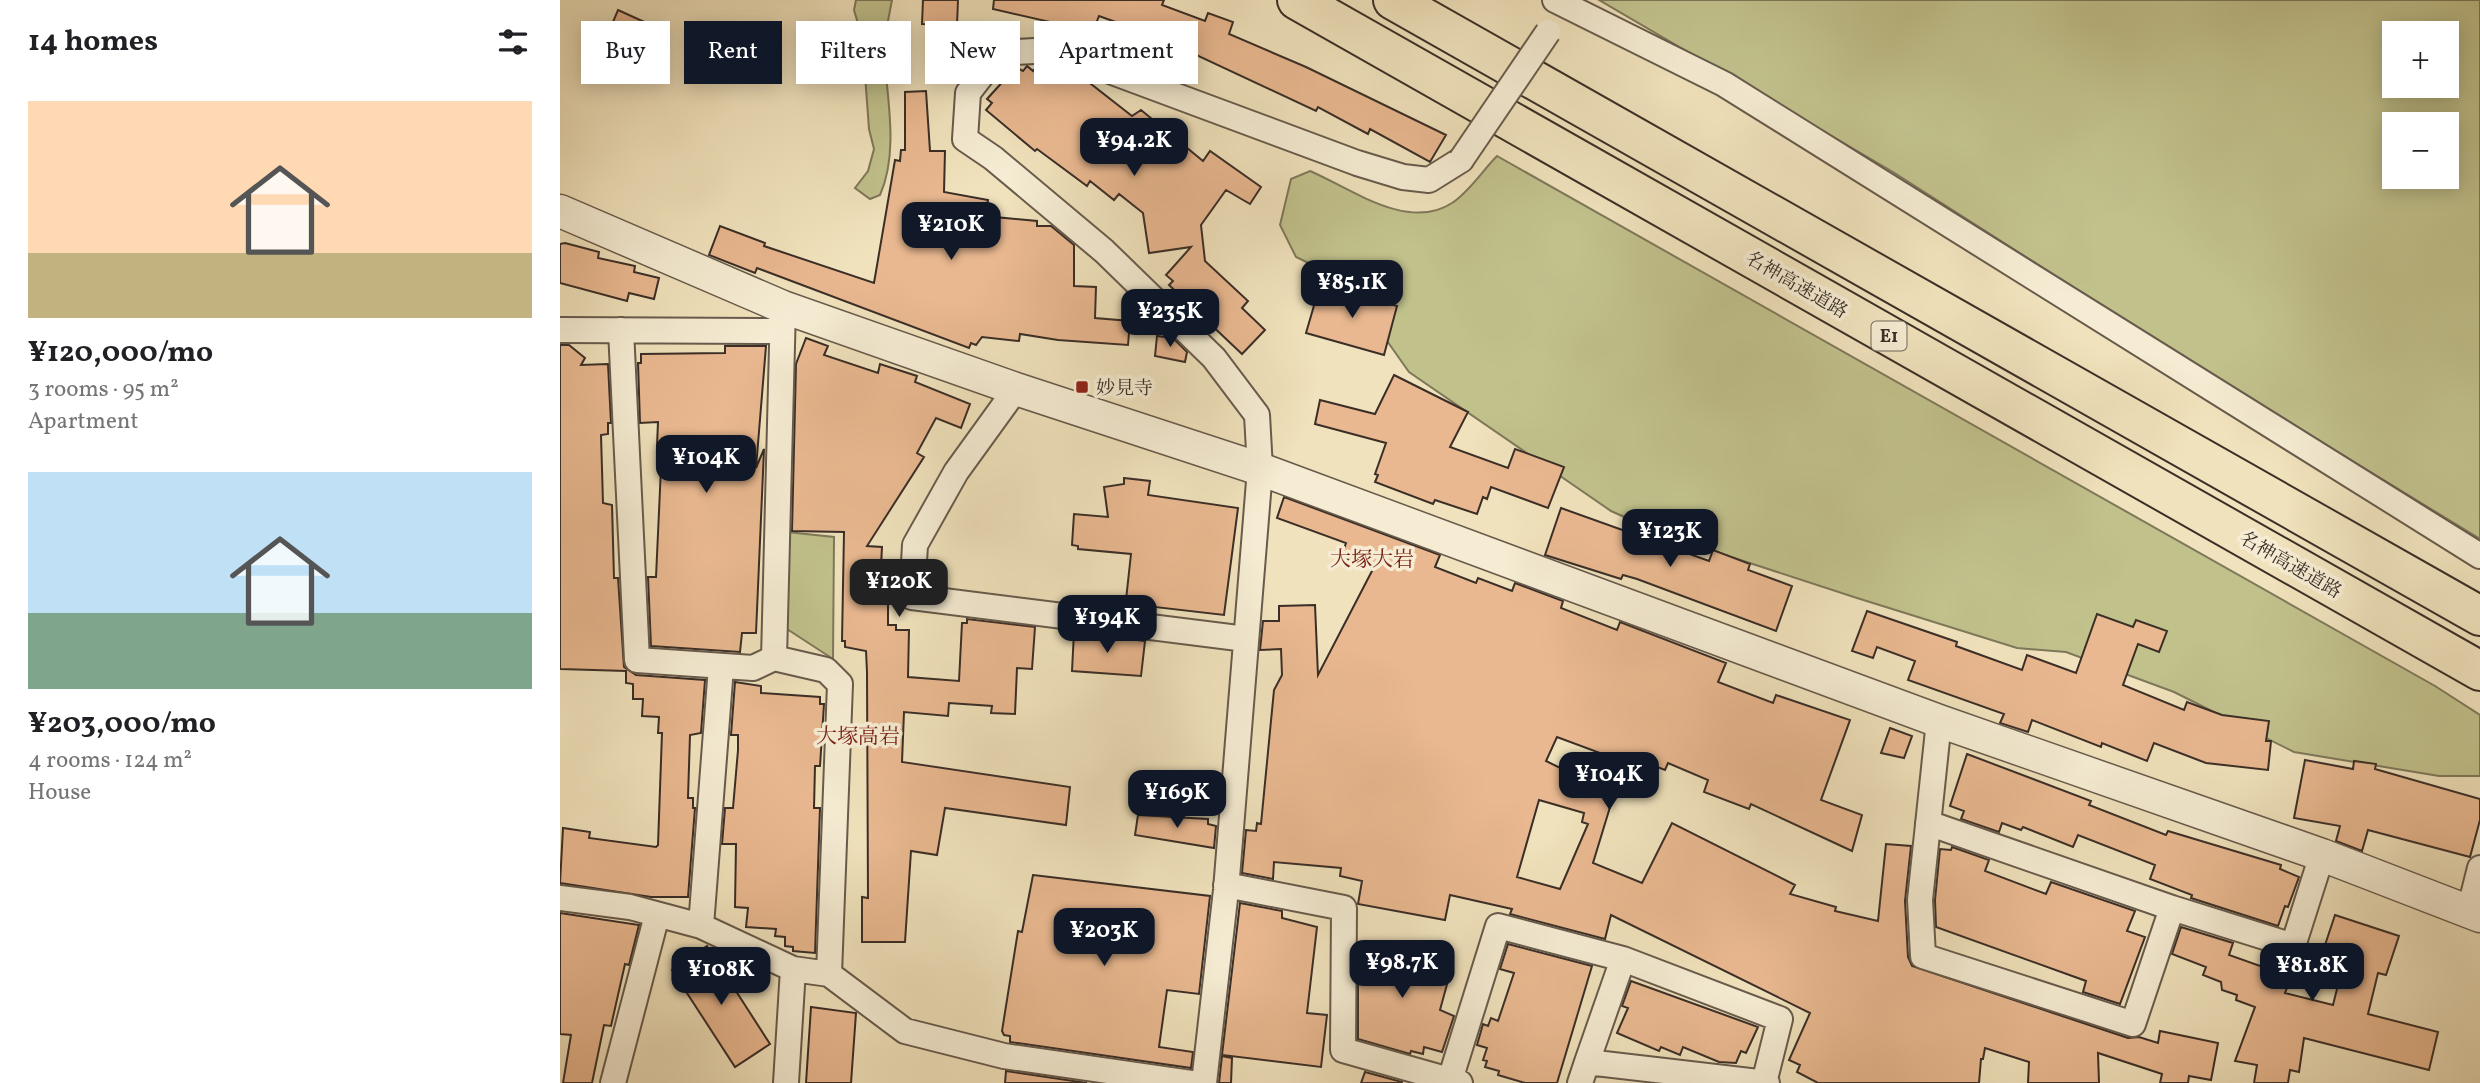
<!DOCTYPE html>
<meta charset="utf-8">
<style>
body{margin:0;font-family:Vollkorn,"Noto Serif JP",serif;background:#f2f2f2;color:#202124;height:100vh;display:flex;flex-direction:column;font-size:26px;white-space:nowrap}
*{box-sizing:border-box;margin:0}
p{font-size:23px;color:#757577}
.icon{flex:none;width:38px;height:38px;fill:none;stroke:currentColor;stroke-width:2;stroke-linecap:round;stroke-linejoin:round}
.map{position:relative;flex:1;overflow:hidden}
.panel{display:flex;flex-direction:column;background:#fff;width:560px}
.panel>*{flex:none}
.hud{position:absolute;left:21px;top:21px;width:665px;height:63px;display:flex;gap:14px}
.buttons{position:absolute;left:1822px;top:21px;display:grid;gap:14px}
.buttons a{display:grid;place-items:center;width:77px;height:77px;border-radius:0px;background:#fff;box-shadow:0 4px 18px #0003;font-size:35px}
.price{position:absolute;translate:-50% -60px;padding:0 16px;border-radius:14px;background:#111827;color:#fff;font-size:23px;line-height:46px;filter:drop-shadow(0 2px 4px #0008)}
.price::after{content:'';position:absolute;left:50%;top:42px;width:21px;height:16px;margin-left:-10px;background:inherit;clip-path:polygon(0 0,100% 0,50% 100%)}
.price.active{background:#222;color:#fff}
ul{padding:0;list-style:none}
li{display:grid;align-content:center;gap:14px;height:371px;padding:0 28px}
li span{display:grid;place-items:center;height:217px;border-radius:0px;color:#555}
li>.icon{margin-inline-start:auto}
span .icon{width:126px;height:126px;fill:#fffc;stroke-width:1}
li b{font-size:30px}
h2{display:flex;justify-content:space-between;align-items:center;height:84px;padding:0 28px;font-size:30px}
.chip{padding:0 24px;border-radius:0px;background:#fff;box-shadow:0 4px 18px #0003;font-size:24px;line-height:63px}
.chip.active{background:#111827;color:#fff}
main{display:flex;flex:1;min-height:0}
.map>svg:first-child{display:block}
.green{fill:#c1c18c;stroke:#7e785a;stroke-width:2;fill-rule:evenodd}
.building{fill:#e9b890;stroke:#3a2e27;stroke-width:2;fill-rule:evenodd}
.lines{fill:none;stroke-linecap:round;stroke-linejoin:round}
.minor-casing{stroke:#685b4c;stroke-width:28}
.tertiary-casing{stroke:#685b4c;stroke-width:35}
.motorway-casing{stroke:#3a2e27;stroke-width:42}
.minor{stroke:#f5ecd3;stroke-width:24}
.tertiary{stroke:#f5ecd3;stroke-width:32}
.motorway{stroke:#f0e2bc;stroke-width:38}
.minor-bridge-casing{stroke:#685b4c;stroke-width:28;stroke-linecap:butt}
.minor-bridge{stroke:#f5ecd3;stroke-width:24}
.poi-dot{fill:#8f2418;stroke:#f5ecd3;stroke-width:2.5}
.labels{text-anchor:middle;stroke-width:7;stroke-linejoin:round;paint-order:stroke}
.shield{fill:#f5ecd3;stroke:#72675b;stroke-width:2}
.shield-label{font-size:18px;font-weight:bold;fill:#3a2e27}
.street-label{font-size:19px;fill:#3a2e27;stroke:#f5ecd3}
.poi-label{font-size:19px;fill:#3a2e27;stroke:#f5ecd3;text-anchor:start}
.neighbourhood-label{font-size:21px;fill:#7a1f14;stroke:#f5ecd3}
</style>
<main>
<section class="panel">
<h2>14 homes<svg class="icon" aria-label="filters" viewBox="0 0 24 24"><path d="M4 7h16M4 17h16"/><circle cx="9" cy="7" r="2"/><circle cx="15" cy="17" r="2"/></svg></h2>
<ul>
<li><span style="background:linear-gradient(#ffd9b3 70%,#c2b280 0)"><svg class="icon" aria-label="home" viewBox="0 0 24 24"><path d="M3 11l9-7 9 7M6 9v11h12V9"/></svg></span><div><b>¥120,000/mo</b><p>3 rooms · 95 m²</p><p>Apartment</p></div></li>
<li><span style="background:linear-gradient(#bfe0f5 65%,#7fa58c 0)"><svg class="icon" aria-label="home" viewBox="0 0 24 24"><path d="M3 11l9-7 9 7M6 9v11h12V9"/></svg></span><div><b>¥203,000/mo</b><p>4 rooms · 124 m²</p><p>House</p></div></li>
</ul>
</section>
<div class="map">
<svg width="1920" height="1083" viewBox="0 0 1920 1083">
<rect width="100%" height="100%" fill="#f0e2bc"/>
<filter id="stains"><feTurbulence type="fractalNoise" baseFrequency=".00286" numOctaves="4"/><feColorMatrix values="0 0 0 0 .2 0 0 0 0 .09 0 0 0 0 .02 0 0 0 .5 -.17"/></filter>
<radialGradient id="worn" r=".72"><stop offset=".6" stop-color="#630" stop-opacity="0"/><stop offset="1" stop-color="#630" stop-opacity=".3"/></radialGradient>
<path class="green" d="M296 0H332L328 21 316 33 299 27 294 10Z
M1039 0H1920V539L1627 360 1333 172ZM1834 33H1886V86H1834ZM1834 124H1886V177H1834Z
M317 49 324 52C327 98 339 152 320 195L310 199 295 188 308 171 314 149 309 129 304 61 309 50Z
M937 156 1875 686 1920 715V776H1879L1734 752 1614 692 1506 652 1457 648 1297 598 1107 536 1051 511 849 372 784 280 736 257 720 225 731 179 750 171C790 188 848 232 892 203 909 192 923 170 937 156Z
M227 532 274 537 273 659 227 629Z"/>
<path class="building" d="M363 0H398L397 25 362 24Z
M434 0H604L602 5 645 21 648 13 673 22 669 34 746 67 886 135 870 162 810 129 808 134 758 107 756 111 628 51 626 56 577 38 578 30 539 16 527 47 499 37 508 26 433 9Z
M58 10 91 25 68 68 39 55Z
M491 65 522 77 572 116 581 110 643 161 650 151 701 187 690 204 666 190 641 225 645 261 688 301 682 308 705 330 682 354 609 285 613 281 606 275 631 247 589 253 583 213 559 194 554 200 530 181 527 186 477 149 475 151 426 110 432 103 427 99 456 67 463 71 467 66 473 71 477 66Z
M366 91 370 151H385L384 192 428 200 425 216 477 221V226H491L514 245V286L536 287 535 318 570 321 568 345 498 340 460 334 459 341 422 337 416 345 411 343 409 348 197 268 195 273 149 255 160 226 205 243 204 246 314 283 335 160 340 161 341 150H345V92Z
M5 243 39 252 38 258 75 266 74 272 99 278 94 299 69 293 67 301 0 283V244Z
M760 285 837 306 824 355 746 333Z
M597 336 613 338 627 352 625 362 595 356Z
M246 338 268 346 264 355 318 373 320 364 357 376 355 382 410 404 401 428 376 418 357 453 364 457 307 546 322 547 319 603H328V625H336V630H349L348 677 399 681 402 623H407V619L475 627 472 669 457 668 455 714 431 713 432 706 389 703 388 716 344 712 342 762 510 787 506 825 385 808 377 855 351 851 345 942H302V897L308 898 307 672 306 651 285 647V641H282L284 532 232 531 236 364Z
M0 345H9L25 358 21 365 48 364 51 423H48V434L41 435 43 503 52 505 54 578H58L64 667 76 675 145 680 141 733 130 735 128 798H133V808H135L128 897H91L0 883 3 828 30 832 29 838 96 847 98 845 102 733H98L99 717 82 716 83 699H73V684L66 683V671L0 669Z
M165 346H206L196 468 204 449 196 633H182L180 652 91 646 88 577H96L102 446H97L98 422 80 423 78 363H81V354L165 353Z
M834 375 908 412 890 447 948 468 955 449 1004 467 988 508 931 487 927 499 923 497 917 514 875 500 873 504 815 482 818 475 815 474 826 443 755 424 760 400 815 414Z
M564 478 590 481 588 495 678 508 664 615 587 606V612L565 609 571 554 518 549V546L512 545 514 514 548 517 544 487 564 484Z
M724 497 880 555 875 567 916 583 918 578 952 591 955 583 1003 601 1001 608 1057 630 1060 622 1166 663 1158 682 1213 703 1216 695 1290 720 1261 800 1302 815 1292 851 1191 804 1189 809 1144 792 1148 780 1108 763 1105 770 1066 755 1064 762 997 737 986 761 1054 794 1033 863 1082 883 1112 823 1235 885 1230 894 1276 907 1275 911 1318 921 1326 844 1351 846 1345 901 1348 957 1352 966 1568 1038 1579 1037 1598 1043 1600 1031 1658 1043 1651 1080 1629 1076 1628 1083H1600L1602 1074 1538 1053 1539 1083H1468L1469 1062 1425 1048 1423 1059H1421L1419 1083H1258L1237 1072 1240 1065 1229 1060 1250 1013 1051 915 1045 939 950 914 952 909 890 895 885 920 798 904 802 881 780 876 781 868 714 862 713 879 682 873 686 830 696 831 697 823 701 824 714 690 722 675 721 649 700 650 703 621H719V606L755 605 758 675 813 569 781 557 786 543 717 518ZM979 800 1024 813 1022 822 1028 824 1000 889 957 877Z
M1001 508 1149 561 1153 550 1190 564 1188 570 1232 586 1216 631 1077 579 1063 575 1061 579 985 555Z
M1307 611 1397 642 1396 646 1462 670 1467 655 1516 673 1537 614 1573 627 1576 620 1607 631 1599 652 1578 644 1563 685 1624 710 1627 702 1662 715 1709 721 1706 741H1711L1708 770 1646 763 1594 743 1587 761 1542 743 1541 747 1472 720 1468 732 1440 723 1444 714 1348 680 1355 661 1317 647 1313 658 1292 651Z
M514 632 585 641 581 676 512 671Z
M175 682 201 686V693L260 697V704H264L260 766H255L254 808H260L255 953 233 951V947L225 946V937L215 936 216 929 186 927 188 908 175 907 176 844H162L165 808H173L178 750V735H171Z
M1330 728 1352 736 1344 758 1321 753Z
M1407 754 1531 801 1529 805 1606 835 1608 831 1721 865 1720 869 1739 877 1728 907 1725 906 1718 926 1631 898 1632 895 1590 879 1595 865 1518 835 1513 847 1463 827 1461 830 1442 823 1439 832 1401 819 1404 811 1390 806Z
M1745 760 1793 769 1794 761 1816 764 1815 769 1920 799V820L1910 857 1808 830 1802 851 1776 841 1780 826 1734 818Z
M578 815 648 819V824L656 826 654 848 575 835Z
M1392 847 1429 860 1425 871 1486 894 1491 882 1575 911 1567 931 1585 937 1560 1004 1523 992 1526 981 1376 927 1375 900 1380 849 1391 850Z
M473 875 650 896 639 994 607 990 599 1047 633 1052 631 1068 450 1042V1036L444 1035 442 1031 458 931 462 932Z
M680 903 722 911V918L757 927 747 1013 767 1015 761 1067 662 1055Z
M0 913 79 925 69 965 65 964 51 1026 44 1025 32 1083H3L11 1035 0 1034Z
M1775 915 1839 936 1826 975 1818 973 1808 1014 1878 1032 1869 1070 1744 1038 1739 1072 1730 1070 1728 1083H1694L1697 1065 1675 1061 1695 1007 1676 1000 1677 995 1662 990 1661 982 1643 975 1646 967 1612 954 1621 927 1673 943 1669 955 1731 977 1725 993 1773 1005 1784 961 1762 954Z
M807 941 892 966 880 1010 894 1016 882 1052 864 1047 863 1054 851 1051 850 1054 798 1039V971Z
M948 944 1032 966 997 1083H965L938 1075 939 1071 925 1067 927 1061 923 1060 927 1048 917 1045 923 1024 928 1026 931 1018 938 1021 954 973 940 969Z
M147 946 210 1044 175 1067 112 970Z
M1071 981 1198 1027 1186 1053 1181 1051 1176 1063 1159 1062 1123 1047 1120 1055 1101 1047 1099 1051 1057 1033 1068 1008 1062 1006Z
M251 1007 296 1013 291 1083H246Z
M662 1056 672 1058 671 1083H659Z
M446 1071 527 1083H445Z
M805 1072 842 1082V1083H801Z"/>
<g class="lines">
<g class="minor-casing">
<path id="minor" d="M995 0 1164 84 1920 556
M223 307 214 658 266 670 280 684 269 974
M0 330 222 331
M61 330 77 660 193 668 214 658
M456 389 396 472 355 545 352 597 686 639
M1379 721 1360 900 1363 956 1573 1024 1612 908 1733 946 1762 855
M1368 823 1612 908
M666 885 784 908 783 1050 900 1083
M0 898 70 907 141 926 233 969 269 974 345 1031 444 1056 631 1083
M1909 912 1920 868
M141 926 161 667
M1027 1062 1063 959
M890 1080 938 926 1063 959 1220 1019 1204 1083
M53 1083 97 915
M226 1083 233 969
M644 1083 666 890 700 469 697 415 654 358 544 251 433 158 405 139 408 93 439 53 493 50 797 163 843 177 869 180 901 160
M1020 1083 1027 1062 1207 1083"/>
</g>
<g class="tertiary-casing">
<path id="tertiary" d="M0 211 223 307 456 389 700 469 1379 721 1762 855 1920 916"/>
</g>
<g class="motorway-casing">
<path id="motorway" d="M737 0 1920 671
M833 0 1920 616"/>
</g>
<use href="#minor" class="minor"/>
<use href="#tertiary" class="tertiary"/>
<use href="#motorway" class="motorway"/>
<g class="minor-bridge-casing">
<path id="minor-bridge" d="M901 160 988 32"/>
</g>
<use href="#minor-bridge" class="minor-bridge"/>
</g>
<rect class="poi-dot" x="515" y="380" width="14" height="14" rx="3.5"/>
<g class="labels">
<rect class="shield" x="1311.5" y="321.5" width="35" height="29" rx="5"/>
<g class="shield-label">
<text x="1329" y="342">E1</text>
</g>
<g class="street-label">
<text transform="translate(1237 284) rotate(30)" y="7">名神高速道路</text>
<text transform="translate(1731 564) rotate(30)" y="7">名神高速道路</text>
</g>
<g class="poi-label">
<text x="536" y="394">妙見寺</text>
</g>
<g class="neighbourhood-label">
<text x="812" y="566">大塚大岩</text>
<text x="298" y="743">大塚高岩</text>
</g>
</g>
<rect width="100%" height="100%" filter="url(#stains)"/>
<rect width="100%" height="100%" fill="url(#worn)"/>
</svg>
<div class="buttons">
<a>+</a>
<a>−</a>
</div>
<b class="price" style="left:574px;top:178px">¥94.2K</b>
<b class="price" style="left:391px;top:262px">¥210K</b>
<b class="price" style="left:792px;top:320px">¥85.1K</b>
<b class="price" style="left:610px;top:349px">¥235K</b>
<b class="price" style="left:146px;top:495px">¥104K</b>
<b class="price" style="left:1110px;top:569px">¥123K</b>
<b class="price active" style="left:339px;top:619px">¥120K</b>
<b class="price" style="left:547px;top:655px">¥194K</b>
<b class="price" style="left:1049px;top:812px">¥104K</b>
<b class="price" style="left:617px;top:830px">¥169K</b>
<b class="price" style="left:544px;top:968px">¥203K</b>
<b class="price" style="left:842px;top:1000px">¥98.7K</b>
<b class="price" style="left:1752px;top:1003px">¥81.8K</b>
<b class="price" style="left:161px;top:1007px">¥108K</b>
<div class="hud">
<a class="chip">Buy</a>
<a class="chip active">Rent</a>
<a class="chip">Filters</a>
<a class="chip">New</a>
<a class="chip">Apartment</a>
</div>
</div>
</main>
